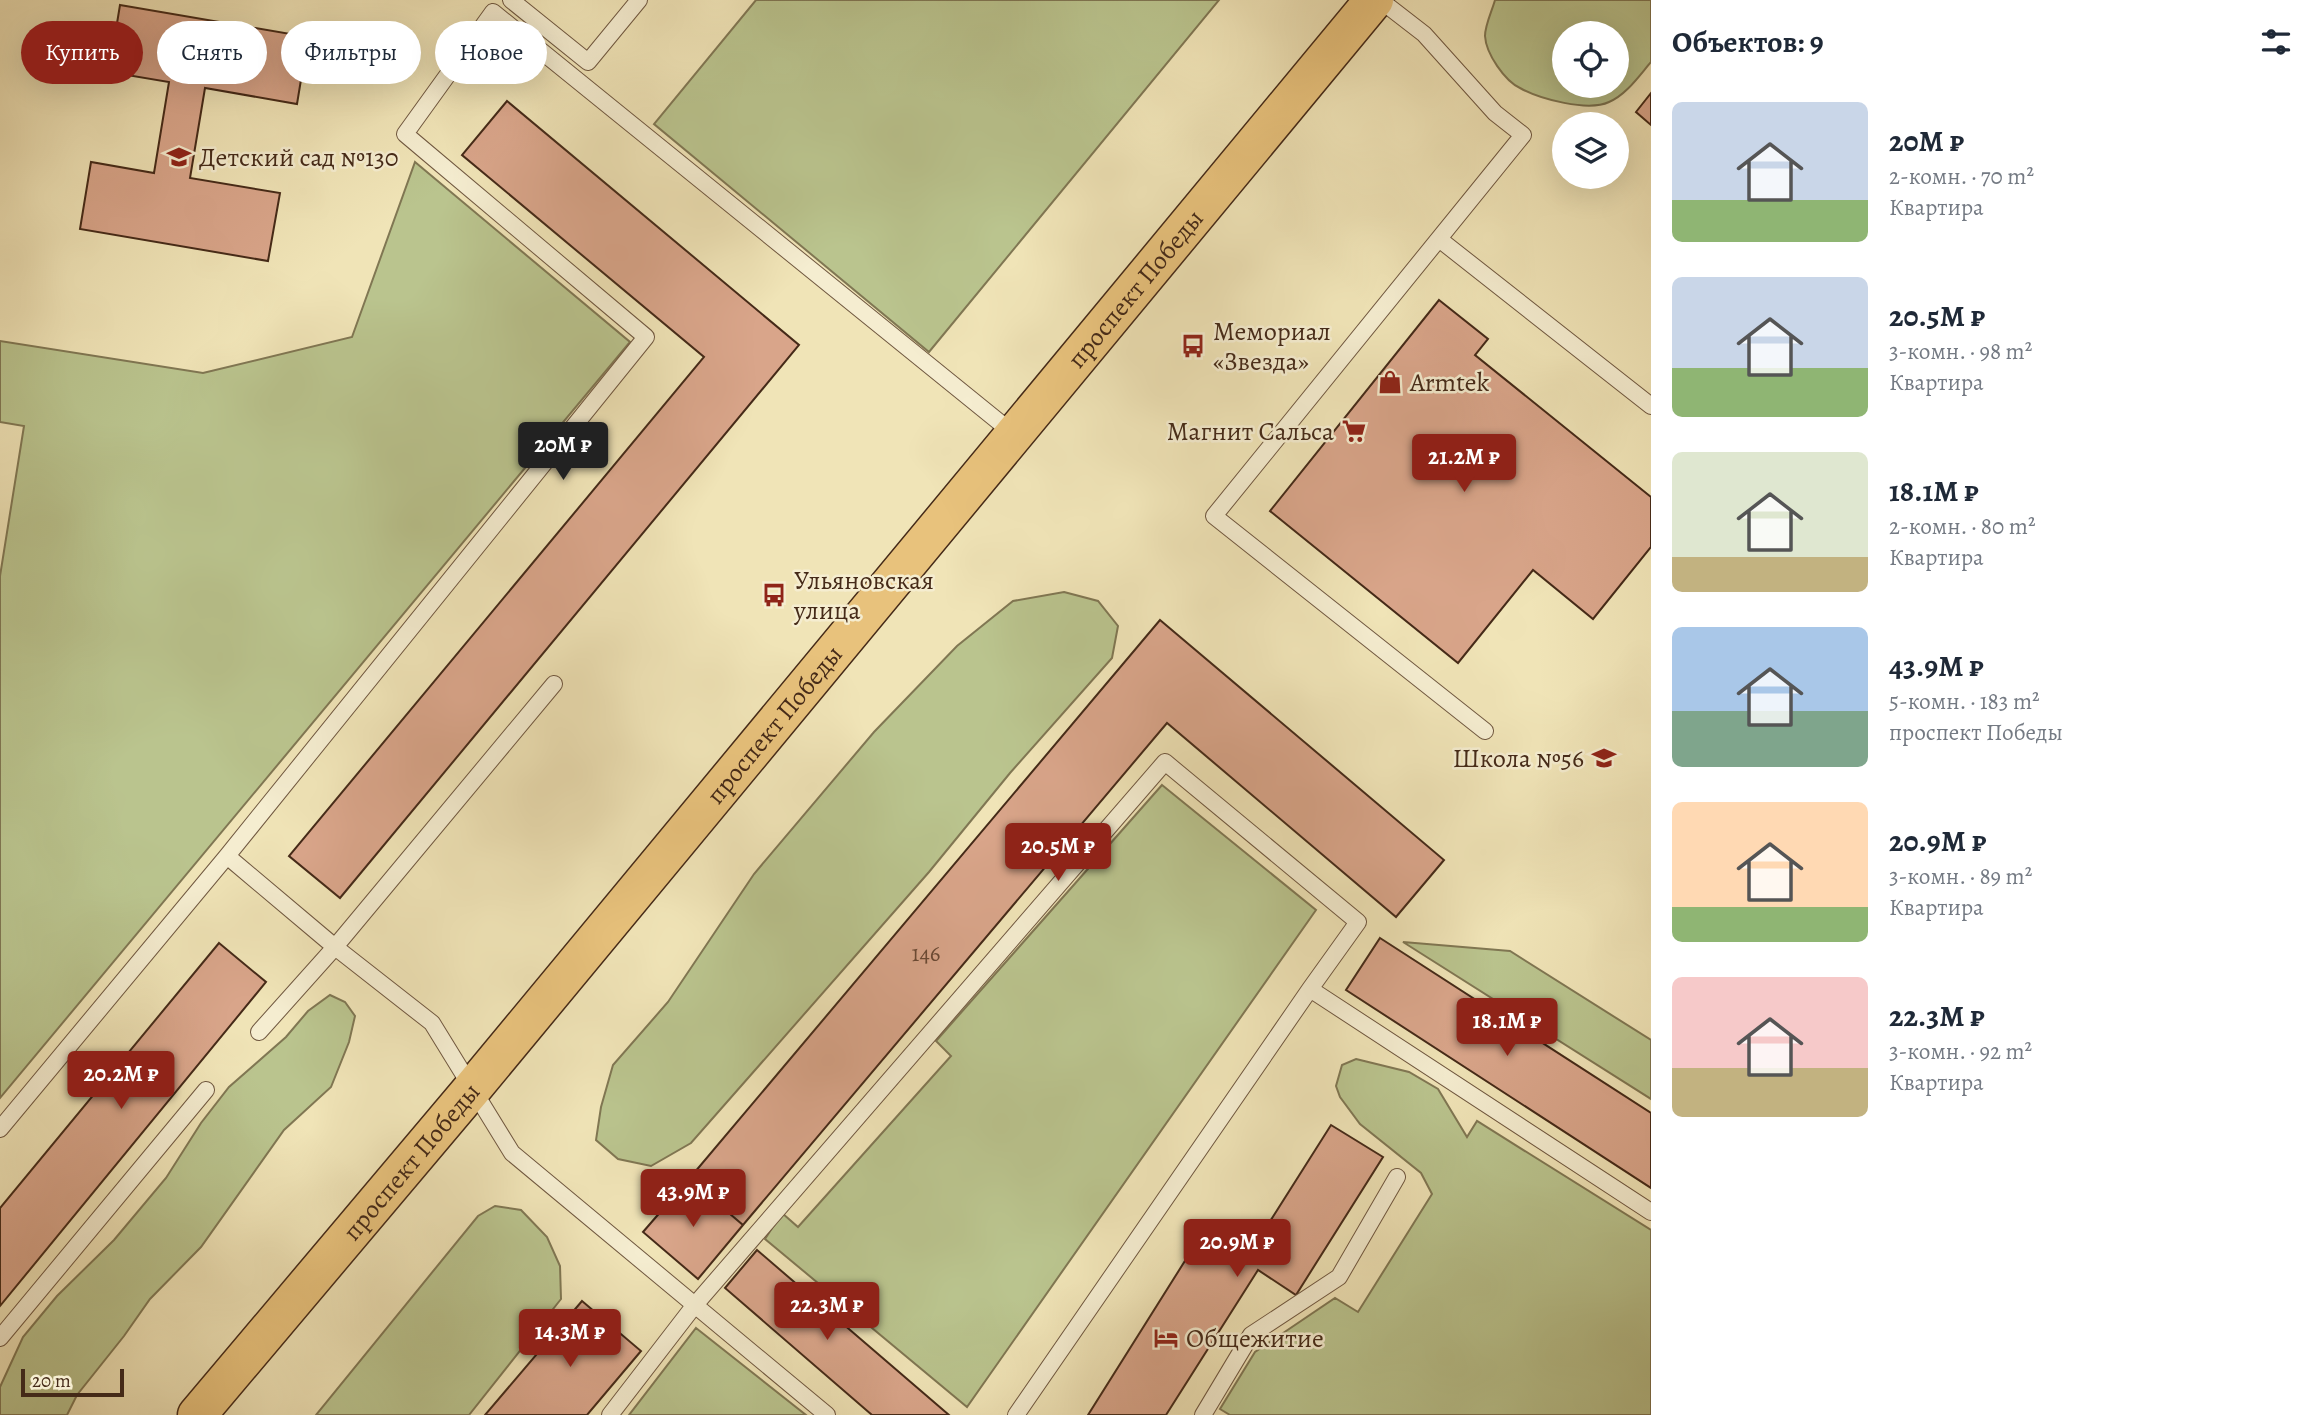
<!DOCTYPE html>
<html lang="ru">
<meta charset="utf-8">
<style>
body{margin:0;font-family:Alegreya,serif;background:#f2f2f3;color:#1f2937;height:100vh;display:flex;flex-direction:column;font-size:26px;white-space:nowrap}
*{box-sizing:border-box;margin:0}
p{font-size:23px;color:#747a83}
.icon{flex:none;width:38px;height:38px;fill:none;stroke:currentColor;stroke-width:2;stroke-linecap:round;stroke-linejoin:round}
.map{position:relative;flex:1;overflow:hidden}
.panel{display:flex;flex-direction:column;background:#fff;width:665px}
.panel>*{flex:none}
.banner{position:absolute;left:21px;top:21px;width:665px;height:63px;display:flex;gap:14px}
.fabs{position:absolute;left:1552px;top:21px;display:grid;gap:14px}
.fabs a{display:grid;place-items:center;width:77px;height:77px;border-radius:50%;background:#fff;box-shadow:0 7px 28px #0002;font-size:35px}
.scale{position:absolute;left:21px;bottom:18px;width:103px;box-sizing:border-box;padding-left:7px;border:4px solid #452a18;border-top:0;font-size:19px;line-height:24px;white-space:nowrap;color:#452a18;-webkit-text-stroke:5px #f5edd0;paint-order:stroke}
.price{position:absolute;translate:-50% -60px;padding:0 16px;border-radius:7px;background:#8f2418;color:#fff;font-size:23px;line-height:46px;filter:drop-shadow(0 2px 4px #0008)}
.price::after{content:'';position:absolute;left:50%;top:42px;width:21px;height:16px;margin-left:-10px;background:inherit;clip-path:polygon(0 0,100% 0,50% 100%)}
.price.on{background:#222;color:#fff}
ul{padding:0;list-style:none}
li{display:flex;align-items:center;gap:21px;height:175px;padding:0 21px}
li span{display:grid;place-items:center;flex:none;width:196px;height:140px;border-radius:10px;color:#555}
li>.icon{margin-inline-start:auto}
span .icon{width:84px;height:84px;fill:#fffc;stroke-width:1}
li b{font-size:30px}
h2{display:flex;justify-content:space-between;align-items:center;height:84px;padding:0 21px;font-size:30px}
.tag{padding:0 24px;border-radius:32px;background:#fff;box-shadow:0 7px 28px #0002;font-size:24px;line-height:63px}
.tag.on{background:#8f2418;color:#fff}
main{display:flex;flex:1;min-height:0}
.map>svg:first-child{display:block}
.green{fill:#bac48e;stroke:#807753;stroke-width:2;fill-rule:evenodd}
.building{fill:#d9a58a;stroke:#452a18;stroke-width:2}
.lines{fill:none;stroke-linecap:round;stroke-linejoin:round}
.service-casing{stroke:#705840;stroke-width:18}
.primary-casing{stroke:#452a18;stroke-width:41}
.service{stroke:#f5edd0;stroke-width:16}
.primary{stroke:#e8c27c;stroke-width:38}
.labels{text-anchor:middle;stroke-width:5;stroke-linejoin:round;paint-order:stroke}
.number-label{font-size:23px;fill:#6a4934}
.poi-label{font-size:26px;fill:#452a18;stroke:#f5edd0;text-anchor:start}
.street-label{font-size:26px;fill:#452a18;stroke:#f5edd0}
</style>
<main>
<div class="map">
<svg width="1651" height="1415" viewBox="0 0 1651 1415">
<rect width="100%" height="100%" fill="#f0e4b7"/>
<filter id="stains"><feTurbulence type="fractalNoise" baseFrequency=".00286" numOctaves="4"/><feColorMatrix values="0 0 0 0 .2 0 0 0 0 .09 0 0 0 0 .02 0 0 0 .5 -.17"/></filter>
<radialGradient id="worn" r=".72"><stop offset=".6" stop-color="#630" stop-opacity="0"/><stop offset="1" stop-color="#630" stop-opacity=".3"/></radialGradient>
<path class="green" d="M756 0H1219L929 352 654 124Z
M1495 0H1651V62C1639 76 1626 95 1609 102 1588 112 1540 99 1520 88 1505 81 1486 54 1485 36 1485 25 1492 11 1495 0ZM1564 33H1617V86H1564Z
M415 162 630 342 0 1098V576L24 426 0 422V341L203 373 352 337Z
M1064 592 1098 601 1118 626 1112 658 1010 773 929 872 691 1143 651 1166 618 1159 596 1140 601 1107 613 1065 668 1002 754 874 874 732 957 646 1013 601Z
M1162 785 1316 910 967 1407 765 1239 782 1213 798 1227 951 1056 936 1041Z
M1403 942 1510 951 1651 1040V1099Z
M330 995 345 1002 355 1016 349 1042 331 1087 284 1130 201 1247 150 1299 124 1336 77 1395 67 1415H0V1387L23 1337 57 1296 114 1240 166 1178 201 1123 229 1087 286 1037 308 1011Z
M1356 1059 1409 1072 1438 1089 1467 1137 1477 1121 1651 1230V1415H1230L1220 1409 1255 1352 1335 1298 1358 1312 1432 1194 1421 1173 1360 1124 1340 1097 1336 1086 1342 1065Z
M495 1206 521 1210 547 1237 560 1266 561 1299 469 1415H316L478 1216Z
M696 1328 806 1415H629Z"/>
<path class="building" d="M120 5 308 37 297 104 205 88 190 178 280 193 268 261 80 229 91 162 154 173 169 82 109 72Z
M1651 93V125L1636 112Z
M507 101 799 345 340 898 289 856 704 357 462 155Z
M1439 300 1488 339 1475 355 1651 497V547L1593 619 1533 570 1458 663 1270 511Z
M1160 620 1444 860 1396 917 1167 723 743 1225 689 1179Z
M1380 938 1651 1113V1188L1346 990Z
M219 943 266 982 0 1306V1208Z
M1331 1125 1383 1157 1296 1295 1258 1270 1166 1415H1088L1205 1229 1248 1256Z
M689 1179 743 1225 698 1279 643 1232Z
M757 1250 949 1415H872L725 1288Z
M582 1301 641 1351 587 1415H485Z"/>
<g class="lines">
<g class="service-casing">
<path id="service" d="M511 0 588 62 639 0
M1380 0 1424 34 1495 113 1523 135 1214 516 1485 731
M1439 239 1651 406
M227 856 335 947 432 1023 512 1153 827 1415
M1310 989 1651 1212
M259 1032 335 947 554 684
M0 1129 227 856 646 337 405 134 493 12 1014 434
M0 1338 206 1090
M610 1415 694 1306 1165 762 1358 922 1310 989 1016 1415
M1203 1415 1251 1335 1339 1277 1397 1177"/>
</g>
<g class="primary-casing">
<g id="primary">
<path id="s1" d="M197 1415 472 1089 1374 0"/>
</g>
</g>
<use href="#service" class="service"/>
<use href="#primary" class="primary"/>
</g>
<defs>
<g id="school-bare" transform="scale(1.89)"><path d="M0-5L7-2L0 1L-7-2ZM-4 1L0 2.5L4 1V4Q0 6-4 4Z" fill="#8f2418" stroke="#f5edd0" stroke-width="2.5" paint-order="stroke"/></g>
<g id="bus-bare" transform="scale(1.89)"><path d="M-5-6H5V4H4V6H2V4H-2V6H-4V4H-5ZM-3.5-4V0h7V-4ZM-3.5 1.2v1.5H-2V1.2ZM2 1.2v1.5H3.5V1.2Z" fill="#8f2418" stroke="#f5edd0" stroke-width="2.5" paint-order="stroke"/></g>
<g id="shop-bare" transform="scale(1.89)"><path d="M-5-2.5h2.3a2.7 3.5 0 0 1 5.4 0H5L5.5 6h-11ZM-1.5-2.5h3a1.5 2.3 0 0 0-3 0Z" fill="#8f2418" stroke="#f5edd0" stroke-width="2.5" paint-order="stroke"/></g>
<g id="supermarket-bare" transform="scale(1.89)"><path d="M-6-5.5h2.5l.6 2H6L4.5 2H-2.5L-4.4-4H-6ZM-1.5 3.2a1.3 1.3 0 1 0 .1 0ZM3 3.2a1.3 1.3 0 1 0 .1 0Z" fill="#8f2418" stroke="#f5edd0" stroke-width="2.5" paint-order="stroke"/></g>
<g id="hotel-bare" transform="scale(1.89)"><path d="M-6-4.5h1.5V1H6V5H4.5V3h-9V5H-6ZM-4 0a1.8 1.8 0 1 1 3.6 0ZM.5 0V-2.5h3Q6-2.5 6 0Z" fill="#8f2418" stroke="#f5edd0" stroke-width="2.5" paint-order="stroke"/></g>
</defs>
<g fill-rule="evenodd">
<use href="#school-bare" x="179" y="157"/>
<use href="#bus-bare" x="1193" y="346"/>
<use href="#shop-bare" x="1390" y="382"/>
<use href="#supermarket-bare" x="1354" y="431"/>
<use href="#bus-bare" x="774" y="595"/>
<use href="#school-bare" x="1604" y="758"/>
<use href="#hotel-bare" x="1166" y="1338"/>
</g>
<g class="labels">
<g class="number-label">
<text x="926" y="961">146</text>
</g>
<g class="poi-label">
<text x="199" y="166">Детский сад №130</text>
<text x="1213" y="340">Мемориал<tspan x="1213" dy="30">«Звезда»</tspan></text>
<text x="1410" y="391">Armtek</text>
<text x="1334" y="440" text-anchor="end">Магнит Сальса</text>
<text x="794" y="589">Ульяновская<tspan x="794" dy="30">улица</tspan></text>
<text x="1584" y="767" text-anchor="end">Школа №56</text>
<text x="1186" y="1347">Общежитие</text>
</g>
<g class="street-label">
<text dy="9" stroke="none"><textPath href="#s1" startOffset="1466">проспект Победы</textPath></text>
<text dy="9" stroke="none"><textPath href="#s1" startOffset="900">проспект Победы</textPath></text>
<text dy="9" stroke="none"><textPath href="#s1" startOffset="332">проспект Победы</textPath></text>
</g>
</g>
<rect width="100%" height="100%" filter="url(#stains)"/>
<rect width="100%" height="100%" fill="url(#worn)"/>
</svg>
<div class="fabs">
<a><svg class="icon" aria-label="locate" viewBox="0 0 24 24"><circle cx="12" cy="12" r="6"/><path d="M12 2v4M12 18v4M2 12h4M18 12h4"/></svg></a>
<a><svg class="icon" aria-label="layers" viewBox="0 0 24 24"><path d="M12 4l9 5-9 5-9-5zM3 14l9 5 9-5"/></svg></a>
</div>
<div class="scale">20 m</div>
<b class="price on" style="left:563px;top:482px">20M ₽</b>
<b class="price" style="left:1464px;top:494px">21.2M ₽</b>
<b class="price" style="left:1058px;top:883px">20.5M ₽</b>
<b class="price" style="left:1507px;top:1058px">18.1M ₽</b>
<b class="price" style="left:121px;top:1111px">20.2M ₽</b>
<b class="price" style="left:693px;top:1229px">43.9M ₽</b>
<b class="price" style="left:1237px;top:1279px">20.9M ₽</b>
<b class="price" style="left:827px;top:1342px">22.3M ₽</b>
<b class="price" style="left:570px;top:1369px">14.3M ₽</b>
<div class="banner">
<a class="tag on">Купить</a>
<a class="tag">Снять</a>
<a class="tag">Фильтры</a>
<a class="tag">Новое</a>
</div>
</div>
<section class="panel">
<h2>Объектов: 9<svg class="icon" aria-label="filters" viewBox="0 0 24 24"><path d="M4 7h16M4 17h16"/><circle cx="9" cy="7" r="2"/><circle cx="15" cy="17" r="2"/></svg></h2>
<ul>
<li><span style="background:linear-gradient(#c9d6e8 70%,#8fb573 0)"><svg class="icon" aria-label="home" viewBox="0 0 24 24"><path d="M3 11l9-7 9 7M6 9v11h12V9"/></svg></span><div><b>20M ₽</b><p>2-комн. · 70 m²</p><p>Квартира</p></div></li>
<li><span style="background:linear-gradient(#c9d6e8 65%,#8fb573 0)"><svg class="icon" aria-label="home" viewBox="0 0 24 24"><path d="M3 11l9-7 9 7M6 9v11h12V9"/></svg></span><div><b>20.5M ₽</b><p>3-комн. · 98 m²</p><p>Квартира</p></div></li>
<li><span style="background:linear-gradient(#dfe7d0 75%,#c2b280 0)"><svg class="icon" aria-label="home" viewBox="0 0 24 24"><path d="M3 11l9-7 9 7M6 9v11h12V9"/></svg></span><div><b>18.1M ₽</b><p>2-комн. · 80 m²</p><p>Квартира</p></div></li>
<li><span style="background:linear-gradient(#a9c7e8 60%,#7fa58c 0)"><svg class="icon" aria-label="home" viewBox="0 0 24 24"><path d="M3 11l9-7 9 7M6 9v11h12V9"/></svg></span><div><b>43.9M ₽</b><p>5-комн. · 183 m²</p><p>проспект Победы</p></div></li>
<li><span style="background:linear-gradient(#ffd9b3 75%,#8fb573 0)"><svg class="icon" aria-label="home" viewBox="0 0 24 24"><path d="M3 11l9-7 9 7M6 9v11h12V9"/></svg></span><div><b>20.9M ₽</b><p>3-комн. · 89 m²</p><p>Квартира</p></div></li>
<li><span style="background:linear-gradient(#f6c9c9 65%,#c2b280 0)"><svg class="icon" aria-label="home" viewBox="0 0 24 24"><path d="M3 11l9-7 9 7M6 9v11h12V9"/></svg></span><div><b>22.3M ₽</b><p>3-комн. · 92 m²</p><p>Квартира</p></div></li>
</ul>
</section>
</main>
